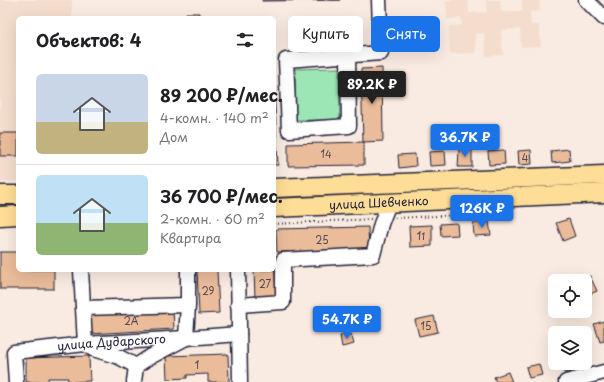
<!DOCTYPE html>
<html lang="ru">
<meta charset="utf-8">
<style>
body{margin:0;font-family:"Playpen Sans",sans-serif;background:#f6f6f6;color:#202124;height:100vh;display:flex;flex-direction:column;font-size:15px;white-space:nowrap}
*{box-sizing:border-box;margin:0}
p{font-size:13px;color:#757577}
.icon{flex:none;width:22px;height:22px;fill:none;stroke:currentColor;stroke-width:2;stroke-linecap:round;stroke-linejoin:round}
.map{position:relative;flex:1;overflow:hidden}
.sheet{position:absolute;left:16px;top:16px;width:260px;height:256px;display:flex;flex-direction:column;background:#fff;border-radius:6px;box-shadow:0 4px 16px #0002}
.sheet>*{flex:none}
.guide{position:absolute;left:288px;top:16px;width:256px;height:36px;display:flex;gap:8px}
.tools{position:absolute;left:548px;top:274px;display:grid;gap:8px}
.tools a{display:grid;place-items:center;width:44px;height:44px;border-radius:6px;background:#fff;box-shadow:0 4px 16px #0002;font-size:20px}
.price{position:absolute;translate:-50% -34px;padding:0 9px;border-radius:4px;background:#1a73e8;color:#fff;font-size:13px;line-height:26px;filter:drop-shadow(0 1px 2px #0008)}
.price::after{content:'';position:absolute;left:50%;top:24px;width:12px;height:9px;margin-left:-6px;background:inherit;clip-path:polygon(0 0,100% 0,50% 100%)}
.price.active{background:#222;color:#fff}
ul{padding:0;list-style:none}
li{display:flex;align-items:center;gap:12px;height:100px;padding:0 20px}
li+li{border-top:1px solid #e0e0e0}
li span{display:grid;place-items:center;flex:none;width:112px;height:80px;border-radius:6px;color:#555}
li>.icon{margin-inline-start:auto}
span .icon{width:48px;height:48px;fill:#fffc;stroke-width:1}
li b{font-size:17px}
h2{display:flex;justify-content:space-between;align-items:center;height:48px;padding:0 20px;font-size:17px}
.chip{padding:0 14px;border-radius:6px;background:#fff;box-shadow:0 4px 16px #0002;font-size:14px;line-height:36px}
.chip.active{background:#1a73e8;color:#fff}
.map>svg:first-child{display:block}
.built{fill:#f4ddcc}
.green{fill:#9ce5b4;stroke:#5f8478}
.building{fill:#eabc9a;stroke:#22223b}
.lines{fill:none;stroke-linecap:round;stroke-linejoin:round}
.minor-casing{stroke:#22223b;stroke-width:17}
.major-casing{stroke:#22223b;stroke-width:21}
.path{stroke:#22223b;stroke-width:2;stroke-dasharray:1 3;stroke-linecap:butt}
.minor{stroke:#fff;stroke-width:14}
.major{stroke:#fedd96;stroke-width:18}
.labels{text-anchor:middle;stroke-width:3;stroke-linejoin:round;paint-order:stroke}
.number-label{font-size:10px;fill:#544853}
.street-label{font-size:12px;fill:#22223b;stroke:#fff}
</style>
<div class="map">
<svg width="604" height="382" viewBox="0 0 604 382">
<rect width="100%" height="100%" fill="#f9ebe1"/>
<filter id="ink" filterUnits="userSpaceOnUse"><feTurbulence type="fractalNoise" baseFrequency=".025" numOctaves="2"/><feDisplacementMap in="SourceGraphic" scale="8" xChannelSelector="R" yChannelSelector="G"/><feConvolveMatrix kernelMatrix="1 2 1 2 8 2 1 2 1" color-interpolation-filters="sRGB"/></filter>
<g filter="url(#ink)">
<path class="built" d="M0 0H72V18H18V181L0 182Z
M446 0H468L469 13 487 12 486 0H500L501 12 522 11V0H539L540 11 530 12 531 25H539L541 46 521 47 520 29 501 30 503 55 486 56 484 33 475 34 476 53 450 54 449 26 462 25 461 18 447 19Z"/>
<path class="green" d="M339 68 340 120H296L295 69Z"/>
<path class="building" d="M262 0H340L262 1Z
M186 13H199V18H186Z
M382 68 383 141 363 142 361 69Z
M274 88 278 165H274Z
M0 133H18V156H0Z
M364 142V165L288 166V144Z
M459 149H472V167H458Z
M569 149 570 161 552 163 551 151Z
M504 150 505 164 489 165 488 151Z
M531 150 532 164 519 165 518 151Z
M445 151 446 165 430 166 429 152Z
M415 154 416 166 399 168 398 155Z
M569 219 575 236 563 241 556 223Z
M489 222 491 235 474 236 473 223Z
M457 223 458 235 441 236 440 224Z
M432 225V246L410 247 409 226Z
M368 227 369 250 277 252 276 229Z
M0 252H18V270H54V289H0Z
M274 252 276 299H255L254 270H274Z
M197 270H217L219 313 199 314Z
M590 276 597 291 585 296V281H578Z
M173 308 174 329 90 334 89 312Z
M434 316 438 332 419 336 415 320Z
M604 321V341L600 342 594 324Z
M351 334 354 344 342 347 340 336Z
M228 354 229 382H208V374L187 375V378L167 379 166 356Z
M89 356 90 381 68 382V378H48V382H26V358Z
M561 363H576L578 369 564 373Z
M539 364 542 375 529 378 526 367Z
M508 372 512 382H496L494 377Z"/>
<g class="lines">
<g class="minor-casing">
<g id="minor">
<path d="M586 0 604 18"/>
<path d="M348 55 349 126 289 130 286 60 381 53 379 0"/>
<path d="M81 270 85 344 93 349 119 357 136 366"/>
<path d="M238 270 240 382"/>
<path d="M238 305 283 302V260L373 255 381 224 389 203"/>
<path d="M83 308 188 305"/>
<path id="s1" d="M16 382 14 352 85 344 186 338 239 334"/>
<path d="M134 382 136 366 148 358 186 338 188 305V270"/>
<path d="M566 382 604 372"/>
</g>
</g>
<g class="major-casing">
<g id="major">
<path d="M274 188 604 175"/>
<path d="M0 195H18"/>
<path id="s2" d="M274 208 604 193"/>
<path d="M0 216 18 215"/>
</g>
</g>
<path class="path" d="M395 218 504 213
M274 224 371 219"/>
<use href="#minor" class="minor"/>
<use href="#major" class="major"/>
</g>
</g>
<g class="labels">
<g class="number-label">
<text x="326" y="158">14</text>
<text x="525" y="162">4</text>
<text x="421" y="240">11</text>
<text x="322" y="244">25</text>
<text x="265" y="288">27</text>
<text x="208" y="295">29</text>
<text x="131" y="325">2А</text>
<text x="426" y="330">15</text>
<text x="197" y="369">1</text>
</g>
<g class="street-label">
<text dy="4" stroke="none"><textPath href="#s2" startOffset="105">улица Шевченко</textPath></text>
<text dy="4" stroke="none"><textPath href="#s1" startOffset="128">улица Дударского</textPath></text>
</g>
</g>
</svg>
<div class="tools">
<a><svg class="icon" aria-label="locate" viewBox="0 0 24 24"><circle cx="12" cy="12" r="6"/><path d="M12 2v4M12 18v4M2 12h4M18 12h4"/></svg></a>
<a><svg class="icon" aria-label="layers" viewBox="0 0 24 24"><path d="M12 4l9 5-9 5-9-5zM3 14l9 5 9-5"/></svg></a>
</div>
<b class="price active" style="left:372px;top:105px">89.2K ₽</b>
<b class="price" style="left:465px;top:158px">36.7K ₽</b>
<b class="price" style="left:482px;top:229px">126K ₽</b>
<b class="price" style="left:347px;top:340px">54.7K ₽</b>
<div class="guide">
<a class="chip">Купить</a>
<a class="chip active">Снять</a>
</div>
<section class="sheet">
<h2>Объектов: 4<svg class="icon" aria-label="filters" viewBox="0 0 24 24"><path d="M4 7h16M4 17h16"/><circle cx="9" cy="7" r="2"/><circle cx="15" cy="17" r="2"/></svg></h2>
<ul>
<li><span style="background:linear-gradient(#c9d6e8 60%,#c2b280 0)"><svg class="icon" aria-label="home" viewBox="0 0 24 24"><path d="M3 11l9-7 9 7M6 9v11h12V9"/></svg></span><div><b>89 200 ₽/мес.</b><p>4-комн. · 140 m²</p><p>Дом</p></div></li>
<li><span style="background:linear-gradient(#bfe0f5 60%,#8fb573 0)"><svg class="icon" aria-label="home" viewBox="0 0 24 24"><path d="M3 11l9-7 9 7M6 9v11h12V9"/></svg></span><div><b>36 700 ₽/мес.</b><p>2-комн. · 60 m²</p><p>Квартира</p></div></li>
</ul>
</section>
</div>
